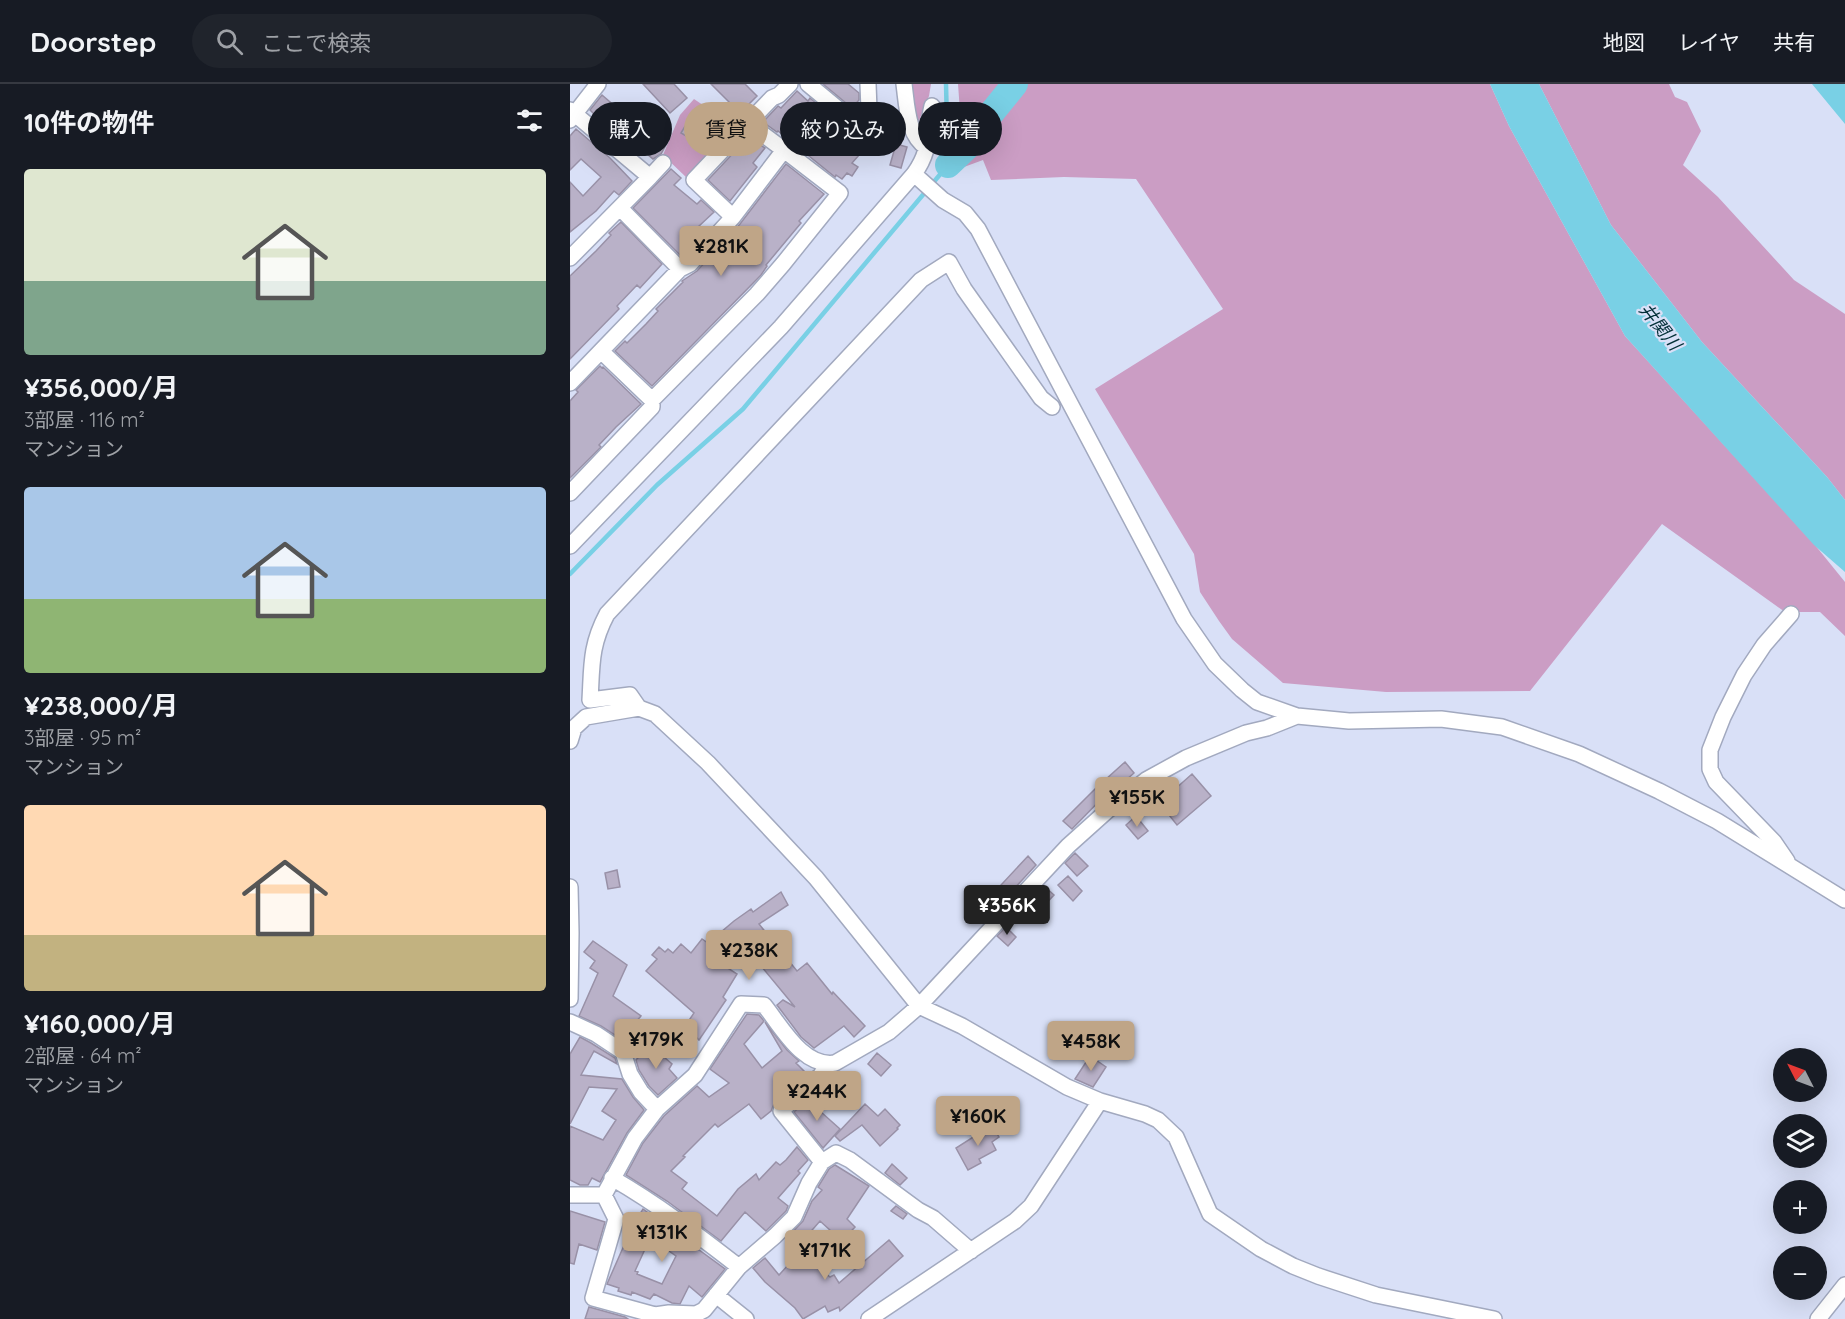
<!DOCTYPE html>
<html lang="ja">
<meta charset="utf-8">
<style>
body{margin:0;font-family:Quicksand,"Noto Sans JP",sans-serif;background:#20242c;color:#f1f3f6;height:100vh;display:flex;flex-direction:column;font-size:22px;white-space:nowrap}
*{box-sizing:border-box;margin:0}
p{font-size:20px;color:#9ea1a6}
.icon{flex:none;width:33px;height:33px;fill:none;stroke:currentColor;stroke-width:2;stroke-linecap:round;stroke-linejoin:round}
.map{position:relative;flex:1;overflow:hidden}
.drawer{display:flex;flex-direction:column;background:#171b24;width:570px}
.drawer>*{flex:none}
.guide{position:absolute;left:18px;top:18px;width:570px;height:54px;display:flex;gap:12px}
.needle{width:39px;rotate:312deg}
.fabs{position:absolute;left:1203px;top:964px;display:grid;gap:12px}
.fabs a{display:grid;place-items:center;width:54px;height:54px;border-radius:50%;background:#171b24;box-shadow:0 6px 24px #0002;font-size:30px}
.price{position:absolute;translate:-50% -51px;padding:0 14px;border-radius:6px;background:#bfa587;color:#111;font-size:20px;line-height:39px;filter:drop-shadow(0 2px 3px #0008)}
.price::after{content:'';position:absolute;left:50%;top:36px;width:18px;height:14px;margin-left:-9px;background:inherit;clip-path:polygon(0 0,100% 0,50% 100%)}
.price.current{background:#222;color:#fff}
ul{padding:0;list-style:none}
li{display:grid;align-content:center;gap:12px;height:318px;padding:0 24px}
li span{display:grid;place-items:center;height:186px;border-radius:6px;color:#555}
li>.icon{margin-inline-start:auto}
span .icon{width:108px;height:108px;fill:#fffc;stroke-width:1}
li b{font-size:26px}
h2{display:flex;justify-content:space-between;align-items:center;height:72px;padding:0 24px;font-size:26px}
.chip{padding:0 21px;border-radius:27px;background:#171b24;box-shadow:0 6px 24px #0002;font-size:21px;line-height:54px}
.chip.current{background:#bfa587;color:#111}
header{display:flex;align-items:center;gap:36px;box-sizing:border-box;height:84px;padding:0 30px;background:#171b24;border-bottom:2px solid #363941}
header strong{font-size:28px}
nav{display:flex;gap:33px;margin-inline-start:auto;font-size:21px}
.search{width:420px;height:54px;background:#20242c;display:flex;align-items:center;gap:15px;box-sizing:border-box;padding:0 21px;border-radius:33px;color:#9ea1a6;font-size:22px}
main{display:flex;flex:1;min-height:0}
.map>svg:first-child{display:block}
.green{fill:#cb9dc4}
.water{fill:#79d0e5}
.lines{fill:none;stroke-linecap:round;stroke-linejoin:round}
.stream{stroke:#79d0e5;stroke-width:4.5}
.river{stroke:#79d0e5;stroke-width:26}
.building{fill:#b9b1c8;stroke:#9991a7;stroke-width:1.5;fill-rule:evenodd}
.street-casing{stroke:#a2a9bf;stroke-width:18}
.street{stroke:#fff;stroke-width:15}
.labels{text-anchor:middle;stroke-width:4.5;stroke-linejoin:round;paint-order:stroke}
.water-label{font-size:18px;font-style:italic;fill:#022f37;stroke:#d9e0f7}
</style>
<header>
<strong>Doorstep</strong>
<div class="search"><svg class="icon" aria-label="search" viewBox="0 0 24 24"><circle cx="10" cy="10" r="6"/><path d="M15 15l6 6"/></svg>ここで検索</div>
<nav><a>地図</a><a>レイヤ</a><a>共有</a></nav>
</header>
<main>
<section class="drawer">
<h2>10件の物件<svg class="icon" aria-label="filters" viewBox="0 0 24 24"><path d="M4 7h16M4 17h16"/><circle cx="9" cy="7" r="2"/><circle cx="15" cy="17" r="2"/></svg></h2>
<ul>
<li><span style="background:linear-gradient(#dfe7d0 60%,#7fa58c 0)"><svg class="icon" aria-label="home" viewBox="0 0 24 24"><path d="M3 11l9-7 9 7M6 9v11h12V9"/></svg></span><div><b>¥356,000/月</b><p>3部屋 · 116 m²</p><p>マンション</p></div></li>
<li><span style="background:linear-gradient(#a9c7e8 60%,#8fb573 0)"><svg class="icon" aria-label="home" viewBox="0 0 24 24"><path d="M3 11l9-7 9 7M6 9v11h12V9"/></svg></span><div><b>¥238,000/月</b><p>3部屋 · 95 m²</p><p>マンション</p></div></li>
<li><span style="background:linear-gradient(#ffd9b3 70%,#c2b280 0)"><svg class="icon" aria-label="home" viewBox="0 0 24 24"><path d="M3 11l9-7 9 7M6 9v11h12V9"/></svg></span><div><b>¥160,000/月</b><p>2部屋 · 64 m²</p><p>マンション</p></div></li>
</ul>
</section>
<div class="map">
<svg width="1275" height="1235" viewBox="0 0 1275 1235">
<rect width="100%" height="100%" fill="#d9e0f7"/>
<path class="green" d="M340 0H361L359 12 348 39Z
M388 0H920L939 42 1055 252 1245 461 1275 498V552L1250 528H1215L1092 440 960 607 816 608 713 599 662 555 649 537 630 508 624 470 525 305 653 225 566 95 494 93 421 96 413 76 394 83Z
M969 0H1099L1105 13 1117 18 1131 47 1113 81 1148 113 1224 196 1275 230V416L1257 393 1132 258 1041 141Z
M124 15 167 44 118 95 93 71 110 31Z"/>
<path class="water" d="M920 0H969L1041 141 1132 258 1257 393 1275 416V488L1244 461 1055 252 939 42Z
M1242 0H1275V40Z"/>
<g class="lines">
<path class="stream" d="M0 490 87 401 173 325 378 81 376 0"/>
<path class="river" d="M378 81 399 61 402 53 445 0"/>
</g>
<path class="building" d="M73 0H104L117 14 100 29Z
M141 0H175L187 12 170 29Z
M253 0H278L289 9V16L282 24Z
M227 7 238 17 240 14 297 62 282 79 288 83 282 92 277 89 272 95 266 91 265 93 208 47 207 48 193 38 208 22 211 24Z
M32 11 83 55 86 52 96 61 91 70 83 75 70 64 67 68 31 39 25 33 26 32 20 26Z
M124 27 136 34 139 30 149 35 134 58 126 53 123 56 111 49Z
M6 45 40 74 62 97 49 111 44 107 26 127 0 148V98L13 112 31 93 11 75 0 86V52Z
M180 55 195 64 183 79 187 83 160 117 138 96 169 63 172 66Z
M326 60 337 63 331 84 320 81Z
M216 80 254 110 229 137 231 139 196 181 197 182 191 191 82 302 45 267 55 257 57 259 76 240 88 227 86 225 113 198 112 197 127 187 170 140Z
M101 85 111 94 104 101 127 120 131 116 144 128 128 143 134 149 112 173 63 124Z
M51 138 92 180 70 204 67 201 47 222 49 225 0 275V192L26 167 41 151 39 149Z
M30 282 32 284 33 283 71 320 46 343 29 361 31 363 0 394V317L8 308 6 306Z
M555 678 564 689 547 704 545 701 502 745 493 737 525 705Z
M622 690 641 712 607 741 579 706 596 696 604 706Z
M566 732 578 747 568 755 556 741Z
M505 769 518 782 507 792 495 779Z
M458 772 466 781 428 822 419 814Z
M47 786 50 803 38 805 35 789Z
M498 792 512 807 503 817 488 801Z
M474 802 484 811 470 826 460 817Z
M211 808 218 821 189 840 227 887 237 879 262 910 263 908 295 942 284 953 274 942 244 964 231 953 207 921 213 916 225 923 177 865 156 883 167 890 153 913 156 916 129 956 124 951 114 966 96 954 103 943 111 948 124 929 76 887 87 875 82 871 89 863 95 868 98 865 103 869 111 860 121 869 132 855 138 859 164 837 181 825 183 828Z
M436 843 446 853 438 862 427 852Z
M23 857 57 881 43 912 71 932 51 955 31 942 9 932 28 889 20 884 25 877 14 868Z
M177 930 189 931 194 937 174 960 192 984 212 967 195 938 217 966 229 977 226 979 237 990 204 1020 201 1027 191 1035 179 1020 148 1043 145 1040 113 1072 115 1073 101 1087 117 1099 112 1105 147 1132 168 1105 186 1090 189 1096 206 1078 210 1081 216 1076 227 1063 238 1076 228 1087 230 1089 208 1114 218 1122 216 1127 196 1147 175 1128 151 1157 97 1117 56 1091 73 1059 94 1032 127 1002 139 1013 159 999 140 985Z
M10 953 21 959 45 974 47 980 24 967 11 991 52 995 63 1013 74 1026 57 1049 30 1098 22 1094 18 1101H10L0 1096V1042L33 1056 46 1036 32 1027 47 1005 19 1003 0 1040V970Z
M80 961 102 980 99 985 107 994 88 1011 79 1002 69 986 66 976Z
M307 969 321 981 311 992 298 980Z
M520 972 536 983 523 1003 505 995Z
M241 1013 254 1025 251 1028 270 1045 253 1064 224 1028Z
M295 1020 308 1032 315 1025 330 1041 327 1044 328 1045 310 1062 292 1041 270 1057 265 1052Z
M422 1041 429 1053 422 1058 426 1066 409 1075 411 1079 398 1086 386 1064Z
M322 1080 337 1094 330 1101 315 1089Z
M265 1081 299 1102 277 1135 285 1143 272 1157 250 1137 236 1153 241 1158 231 1167 218 1153 233 1137 242 1117 252 1106 248 1103 259 1085Z
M326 1122 337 1130 333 1135 321 1127Z
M73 1125 155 1185 132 1213 119 1202 110 1220 102 1219 84 1210 80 1215 62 1208 61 1211 48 1207 49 1204 37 1200 63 1141ZM81 1152 101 1164 99 1167 106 1172 92 1200 67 1190 68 1188 65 1187Z
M0 1127 35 1138 27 1166 9 1160 4 1180 0 1179Z
M319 1156 333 1172 270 1227 269 1223 258 1228 255 1222 233 1235 225 1224 195 1198 183 1184 195 1174 209 1191 230 1168 260 1193 264 1191 269 1199Z
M19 1223 55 1233 58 1235H15Z"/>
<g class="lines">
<g class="street-casing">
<path id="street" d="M238 0 279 34 294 44 299 26 298 0
M334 0C337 22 337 51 357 64
M0 26 80 93 0 174
M0 36 28 0
M214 66 178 39 202 14 209 11 220 0
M344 90 373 116 395 129 408 145 614 535 645 580 672 606 687 618 727 632
M80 93 93 79
M50 124 110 185
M0 299 110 185 120 180 163 133 124 96 178 39
M82 316 187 210 213 180 270 109 214 66 163 133
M0 409 82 323V316L31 267
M0 462 211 243 344 90C363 63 355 51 362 22
M69 624 60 611 20 616C22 582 20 562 37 530L351 196 379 178 394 205 471 314 482 323
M0 657 4 644 16 633 69 624 85 630 138 679 246 794 349 922 392 942 497 1003 530 1017 575 1030 588 1036 606 1053 640 1130 691 1165 723 1182 748 1192 806 1211 924 1235
M1217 777 1204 758 1146 698 1140 685V666L1153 633 1174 591 1194 561 1221 530
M0 803 1 849 0 915
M0 938 26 950 53 968 60 990 71 1008 87 1025
M252 1078 266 1069 280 1076 348 1126 363 1134 401 1167
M42 1094C87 1120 128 1151 169 1183
M0 1111H34L65 1054 87 1025 125 991 171 920 194 921C211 942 233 984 265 979L319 948 349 922 498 762 537 727 576 696 616 674 676 649 697 644 727 632 779 637 871 635 932 643 1009 670 1089 707 1147 737 1275 816
M34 1111 46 1135 23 1214 85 1231 99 1229 126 1230 134 1226 169 1183 205 1152 224 1133 239 1099 252 1078 211 1027 251 991 256 981
M146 1211 176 1235
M299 1235 445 1137 461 1122 530 1017
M1248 1235 1275 1201"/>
</g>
<use href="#street" class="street"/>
</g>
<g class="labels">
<g class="water-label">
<text transform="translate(1090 243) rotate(51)" y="6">井関川</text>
</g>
</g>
</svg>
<div class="fabs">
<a><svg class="needle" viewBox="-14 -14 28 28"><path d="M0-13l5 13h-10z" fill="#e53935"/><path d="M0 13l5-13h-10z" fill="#9ea1a6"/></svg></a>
<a><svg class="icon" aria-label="layers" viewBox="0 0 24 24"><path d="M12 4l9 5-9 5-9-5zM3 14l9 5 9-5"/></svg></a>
<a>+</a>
<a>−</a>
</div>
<b class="price" style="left:151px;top:193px">¥281K</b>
<b class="price" style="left:567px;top:744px">¥155K</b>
<b class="price current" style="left:437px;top:852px">¥356K</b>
<b class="price" style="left:179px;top:897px">¥238K</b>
<b class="price" style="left:86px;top:986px">¥179K</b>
<b class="price" style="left:521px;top:988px">¥458K</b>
<b class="price" style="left:247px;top:1038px">¥244K</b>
<b class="price" style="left:408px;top:1063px">¥160K</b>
<b class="price" style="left:92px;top:1179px">¥131K</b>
<b class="price" style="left:255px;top:1197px">¥171K</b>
<div class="guide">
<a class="chip">購入</a>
<a class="chip current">賃貸</a>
<a class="chip">絞り込み</a>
<a class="chip">新着</a>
</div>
</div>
</main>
